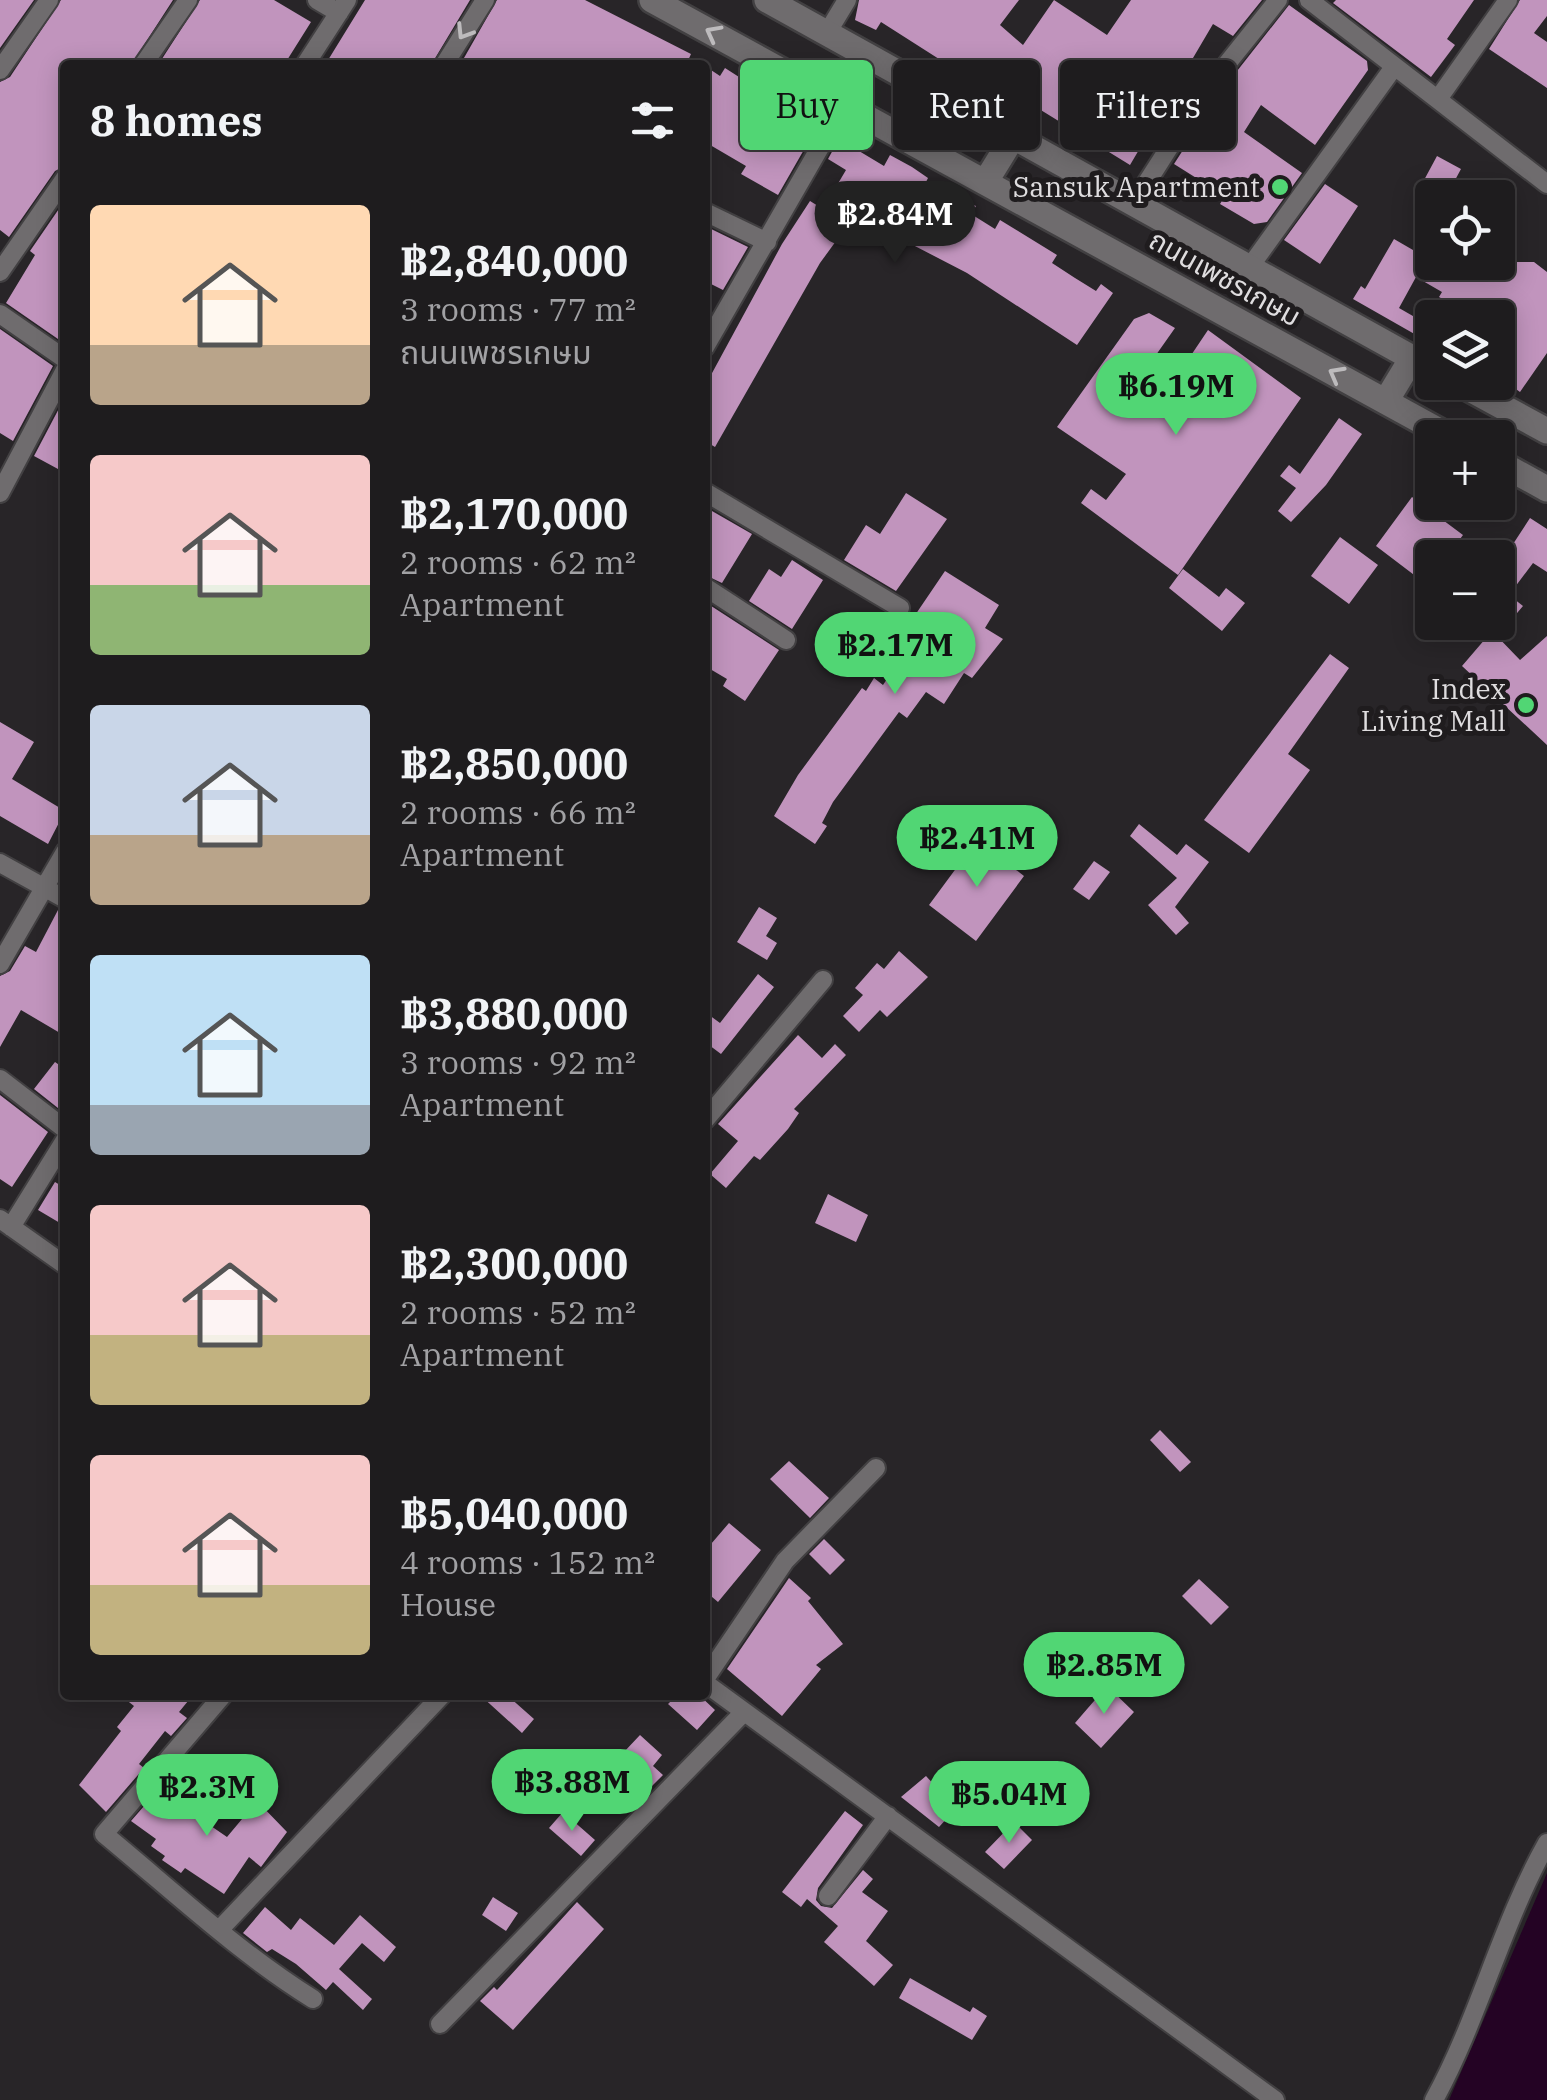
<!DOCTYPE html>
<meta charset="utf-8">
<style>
body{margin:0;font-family:"IBM Plex Serif","Noto Sans Thai",serif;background:#262527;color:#f1f3f6;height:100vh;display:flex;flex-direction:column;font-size:38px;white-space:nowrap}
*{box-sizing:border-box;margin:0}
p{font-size:32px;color:#a1a1a4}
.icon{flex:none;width:55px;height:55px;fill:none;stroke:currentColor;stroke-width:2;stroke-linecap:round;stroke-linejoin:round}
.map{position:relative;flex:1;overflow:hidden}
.details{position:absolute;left:60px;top:60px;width:650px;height:1640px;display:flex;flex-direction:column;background:#1e1c1e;border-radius:10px;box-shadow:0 5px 25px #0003,0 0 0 2px #3c3a3c}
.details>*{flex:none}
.guide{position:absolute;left:740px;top:60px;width:655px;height:90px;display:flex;gap:20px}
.tools{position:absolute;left:1415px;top:180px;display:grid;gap:20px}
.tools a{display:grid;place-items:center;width:100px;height:100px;border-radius:10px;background:#1e1c1e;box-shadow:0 5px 25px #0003,0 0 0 2px #3c3a3c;font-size:50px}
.price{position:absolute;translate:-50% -85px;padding:0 22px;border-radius:35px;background:#51d674;color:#111;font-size:32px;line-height:65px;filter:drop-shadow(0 2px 5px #0008)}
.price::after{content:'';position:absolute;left:50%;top:60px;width:30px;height:22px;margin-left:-15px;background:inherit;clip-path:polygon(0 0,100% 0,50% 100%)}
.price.active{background:#222;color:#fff}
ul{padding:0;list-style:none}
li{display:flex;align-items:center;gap:30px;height:250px;padding:0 30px}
li span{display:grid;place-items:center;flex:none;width:280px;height:200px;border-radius:10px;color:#555}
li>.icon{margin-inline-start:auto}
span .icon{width:120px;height:120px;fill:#fffc;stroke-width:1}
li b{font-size:42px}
h2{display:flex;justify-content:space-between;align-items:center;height:120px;padding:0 30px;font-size:42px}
.chip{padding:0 35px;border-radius:10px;background:#1e1c1e;box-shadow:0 5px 25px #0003,0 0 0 2px #3c3a3c;font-size:35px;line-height:90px}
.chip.active{background:#51d674;color:#111}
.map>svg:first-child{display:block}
.water{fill:#240324}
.building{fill:#c194bd}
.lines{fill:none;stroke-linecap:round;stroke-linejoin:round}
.minor-casing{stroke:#424042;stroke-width:22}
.secondary-casing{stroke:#424042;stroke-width:30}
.minor{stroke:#6f6c6e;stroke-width:18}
.secondary{stroke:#6f6c6e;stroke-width:25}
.oneway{stroke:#bdbbbd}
.poi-dot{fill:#51d674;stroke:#1f1c1e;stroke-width:4}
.labels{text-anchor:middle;stroke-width:10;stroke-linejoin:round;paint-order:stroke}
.poi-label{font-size:28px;fill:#dfdddf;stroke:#1f1c1e;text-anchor:end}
.street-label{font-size:28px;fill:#dfdddf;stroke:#1f1c1e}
</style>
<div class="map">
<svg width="1547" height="2100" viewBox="0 0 1547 2100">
<rect width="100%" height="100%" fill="#282528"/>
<path class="water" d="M1547 1873V2100H1449Z"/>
<path class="building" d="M0 0H34L0 48Z
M61 0H173L131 65H65V166L55 171 9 237 0 230V82L10 77Z
M200 0H274L311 22 284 65H158Z
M365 0H470L431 65H325Z
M497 0H585L691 54 686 65H460Z
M859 0H1019L1000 25 1023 45 1054 0 1107 35 1131 0H1262L1233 36 1213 24 1130 165 992 80 986 89 881 22 876 30 855 20Z
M1336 0H1474L1447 39 1455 45 1431 77 1333 3Z
M1520 0H1547V16L1534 33 1547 42V88L1489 49Z
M1289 5 1367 61 1368 70 1315 145 1261 105 1244 132 1302 173 1267 222 1254 224 1220 204 1225 196 1174 164 1219 94Z
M705 66 720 76 725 68 817 127 778 195 741 174 746 166 705 142Z
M839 139 884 166 890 155 912 167 928 178 926 182 976 206 971 214 995 229 1000 220 1057 255 1052 263 1075 278 1096 291 1101 284 1113 293 1077 345 967 273 855 215 820 263 715 447 705 441V386L782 244 810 201 823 209 846 170 828 159Z
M1437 156 1461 169 1447 195 1423 182Z
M1325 184 1358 206 1320 264 1284 240Z
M65 200V327L58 339 6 303 35 255 30 251Z
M705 226 748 247 723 290 705 281Z
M1394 239 1451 272 1456 262H1534L1547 272V353L1520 392 1498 376V318H1464L1468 313 1439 297 1442 292 1416 277 1399 308 1432 327 1425 340 1353 299 1361 286 1365 289Z
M1149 313 1175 328 1132 389 1157 406 1208 330 1301 398 1178 575 1081 503 1091 489 1106 500 1126 474 1057 427 1134 319Z
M0 329 53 366 13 441 0 433Z
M65 397V456L58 469 34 456Z
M1339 418 1362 434 1326 485 1291 522 1278 511 1296 488 1280 476 1289 465 1300 474Z
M906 493 947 519 896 591 844 560 866 525 880 534Z
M1412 497 1463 535 1446 558H1432V575L1426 584 1376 546Z
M705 507 752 534 722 583 705 575Z
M1530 518 1547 529V572L1533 563 1509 595 1523 606 1512 619 1498 609V567Z
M1340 537 1378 565 1349 604 1311 576Z
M792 560 823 580 792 629 749 601 769 569 781 577Z
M1183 569 1219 597 1226 588 1245 603 1222 631 1169 588Z
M945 571 999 605 985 628 1003 639 972 678 964 673 944 704 926 692 907 718 899 712 833 802 822 823 827 826 815 844 774 816 798 775 862 688 866 691 874 678 883 685 889 676 894 680 919 641 905 630Z
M705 602 779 650 745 701 723 686 727 679 705 666Z
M1492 631 1520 660 1547 636V745L1462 666Z
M1330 654 1349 668 1288 754 1310 770 1249 853 1204 820Z
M0 722 34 742 12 779 65 811 48 844 0 816Z
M1139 824 1177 855 1186 844 1209 862 1175 907 1189 923 1176 935 1148 905 1177 878 1130 836Z
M977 840 1024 876 976 941 929 905Z
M1094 861 1110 872 1089 900 1073 889Z
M759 907 777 918 766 936 777 943 767 960 737 942Z
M58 910 65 911V1024L60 1033 21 1010 0 1047V976L10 971 25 946 36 952Z
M899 951 928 977 887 1017 880 1010 859 1032 843 1016 863 995 855 988 877 963 884 969Z
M758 974 774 987 721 1054 705 1042V1012L720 1023Z
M798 1035 822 1058 835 1044 846 1055 794 1109 799 1113 788 1129 760 1160 754 1156 726 1188 710 1174 738 1141 718 1124Z
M55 1062 65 1069 63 1112 34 1089Z
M0 1095 48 1132 12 1187 0 1179Z
M55 1182 65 1188V1226L38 1210Z
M828 1194 868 1215 856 1242 815 1223Z
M1160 1430 1191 1462 1180 1472 1150 1440Z
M789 1461 829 1498 810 1518 770 1479Z
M729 1523 761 1550 718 1602 705 1591V1551Z
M824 1539 845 1560 830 1575 809 1554Z
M789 1578 811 1598 808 1601 843 1644 816 1665 821 1669 782 1716 727 1669Z
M1199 1579 1229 1607 1211 1625 1182 1596Z
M1107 1686 1134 1712 1101 1748 1075 1723Z
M120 1695H193L179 1712 187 1718 171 1736 165 1731 139 1764 144 1768 106 1812 79 1785 121 1731 117 1727 134 1706Z
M480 1695H507L534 1719 522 1733Z
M677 1695H699L715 1710 697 1730 668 1704Z
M640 1735 662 1755 653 1766 663 1775 652 1786 642 1775 617 1800 601 1784 629 1756 624 1752Z
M926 1776 948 1800 954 1793 971 1809 961 1824 949 1816 939 1827 901 1797Z
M165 1782 182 1793 176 1802 227 1837 257 1801 287 1832 261 1867 249 1857 224 1894 185 1868 181 1873 162 1860 165 1856 151 1846 156 1839 131 1821Z
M845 1811 863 1825 818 1888 816 1900 821 1906 832 1908 863 1870 873 1879 862 1892 888 1911 866 1941 893 1965 874 1986 824 1942 838 1926 807 1899 801 1907 782 1892Z
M563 1812 595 1840 581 1856 549 1828Z
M1014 1822 1032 1840 1004 1869 985 1852Z
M493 1897 518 1913 506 1931 482 1915Z
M577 1902 604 1929 513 2030 480 2001 494 1987 497 1990Z
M265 1907 291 1930 300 1918 334 1945 360 1915 396 1947 384 1962 362 1943 339 1969 372 1999 363 2010 333 1982 326 1990 296 1964 272 1949 267 1952 243 1933Z
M910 1978 970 2012 973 2007 987 2016 972 2040 899 1998Z"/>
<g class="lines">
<g class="minor-casing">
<path id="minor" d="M317 0 339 13
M1309 0 1547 184
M827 33 847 0
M143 65 188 0
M305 65 347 0
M444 65 485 0
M0 70 49 0
M1438 99 1508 0
M1133 204 1206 90 1278 0
M705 212 767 242
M1249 268 1394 67
M0 272 65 178
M0 314 65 359
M705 347 845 104
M705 492 900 608
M0 493 65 370
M705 587 786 640
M0 863 65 899
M0 964 65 852
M0 1079 65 1129
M705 1120 823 980
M0 1219 65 1265
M11 1227 65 1140
M705 1679 785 1561 876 1468
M705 1683 1275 2100
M223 1695 104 1834C172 1890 239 1953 313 1999
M828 1896 888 1816
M221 1928 442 1695
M440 2024 744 1712
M1434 2100C1479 2018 1501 1925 1547 1843"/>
</g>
<g class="secondary-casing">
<path id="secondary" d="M652 0 1452 438
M767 0 1432 369
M986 181 1013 137
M1457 382 1547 431
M1386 401 1412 358
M1498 462 1547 489"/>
</g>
<use href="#minor" class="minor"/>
<use href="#secondary" class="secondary"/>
</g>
<defs><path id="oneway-chevron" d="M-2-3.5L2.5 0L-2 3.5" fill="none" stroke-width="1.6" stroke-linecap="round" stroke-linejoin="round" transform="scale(2.5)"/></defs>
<g class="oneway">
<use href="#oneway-chevron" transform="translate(464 32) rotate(122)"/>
<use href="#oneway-chevron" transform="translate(713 33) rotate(-152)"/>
<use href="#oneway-chevron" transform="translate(1336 374) rotate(-151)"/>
</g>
<g class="poi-dot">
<circle cx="1280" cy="187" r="10"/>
<circle cx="1526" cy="705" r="10"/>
</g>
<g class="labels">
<g class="poi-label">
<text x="1260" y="197">Sansuk Apartment</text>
<text x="1506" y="699">Index<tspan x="1506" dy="32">Living Mall</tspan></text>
</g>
<g class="street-label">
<text transform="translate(1225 278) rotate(29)" y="10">ถนนเพชรเกษม</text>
</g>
</g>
</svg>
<div class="tools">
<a><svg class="icon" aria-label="locate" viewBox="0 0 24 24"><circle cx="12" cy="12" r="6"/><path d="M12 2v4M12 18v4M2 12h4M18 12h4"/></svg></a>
<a><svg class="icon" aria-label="layers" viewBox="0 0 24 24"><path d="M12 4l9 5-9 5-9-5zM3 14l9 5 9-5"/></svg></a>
<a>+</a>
<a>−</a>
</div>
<b class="price active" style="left:895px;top:266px">฿2.84M</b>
<b class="price" style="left:1176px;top:438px">฿6.19M</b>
<b class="price" style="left:895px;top:697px">฿2.17M</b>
<b class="price" style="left:977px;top:890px">฿2.41M</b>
<b class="price" style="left:1104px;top:1717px">฿2.85M</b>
<b class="price" style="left:572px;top:1834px">฿3.88M</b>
<b class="price" style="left:207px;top:1839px">฿2.3M</b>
<b class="price" style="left:1009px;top:1846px">฿5.04M</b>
<div class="guide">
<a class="chip active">Buy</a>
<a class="chip">Rent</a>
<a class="chip">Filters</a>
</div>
<section class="details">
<h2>8 homes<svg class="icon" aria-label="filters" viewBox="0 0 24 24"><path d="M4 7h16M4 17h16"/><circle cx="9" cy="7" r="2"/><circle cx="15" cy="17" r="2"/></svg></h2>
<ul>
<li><span style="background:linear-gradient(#ffd9b3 70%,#b9a48a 0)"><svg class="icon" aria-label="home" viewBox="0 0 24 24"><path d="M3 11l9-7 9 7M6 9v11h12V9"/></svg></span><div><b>฿2,840,000</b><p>3 rooms · 77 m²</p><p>ถนนเพชรเกษม</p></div></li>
<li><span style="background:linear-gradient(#f6c9c9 65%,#8fb573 0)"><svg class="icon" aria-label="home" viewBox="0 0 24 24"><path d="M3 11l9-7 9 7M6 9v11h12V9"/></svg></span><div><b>฿2,170,000</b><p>2 rooms · 62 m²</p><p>Apartment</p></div></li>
<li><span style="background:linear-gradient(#c9d6e8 65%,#b9a48a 0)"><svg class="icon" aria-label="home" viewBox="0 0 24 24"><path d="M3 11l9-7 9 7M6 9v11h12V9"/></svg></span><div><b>฿2,850,000</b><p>2 rooms · 66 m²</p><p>Apartment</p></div></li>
<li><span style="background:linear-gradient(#bfe0f5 75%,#9aa5b1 0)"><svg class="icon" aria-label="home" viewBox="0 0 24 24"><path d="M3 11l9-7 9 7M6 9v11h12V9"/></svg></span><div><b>฿3,880,000</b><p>3 rooms · 92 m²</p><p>Apartment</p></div></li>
<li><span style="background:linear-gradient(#f6c9c9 65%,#c2b280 0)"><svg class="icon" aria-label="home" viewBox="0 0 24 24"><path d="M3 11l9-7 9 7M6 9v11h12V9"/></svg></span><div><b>฿2,300,000</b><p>2 rooms · 52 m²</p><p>Apartment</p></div></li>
<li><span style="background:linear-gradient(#f6c9c9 65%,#c2b280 0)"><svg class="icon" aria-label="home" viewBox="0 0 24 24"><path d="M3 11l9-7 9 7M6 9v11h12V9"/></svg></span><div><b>฿5,040,000</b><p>4 rooms · 152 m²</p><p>House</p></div></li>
</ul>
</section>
</div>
